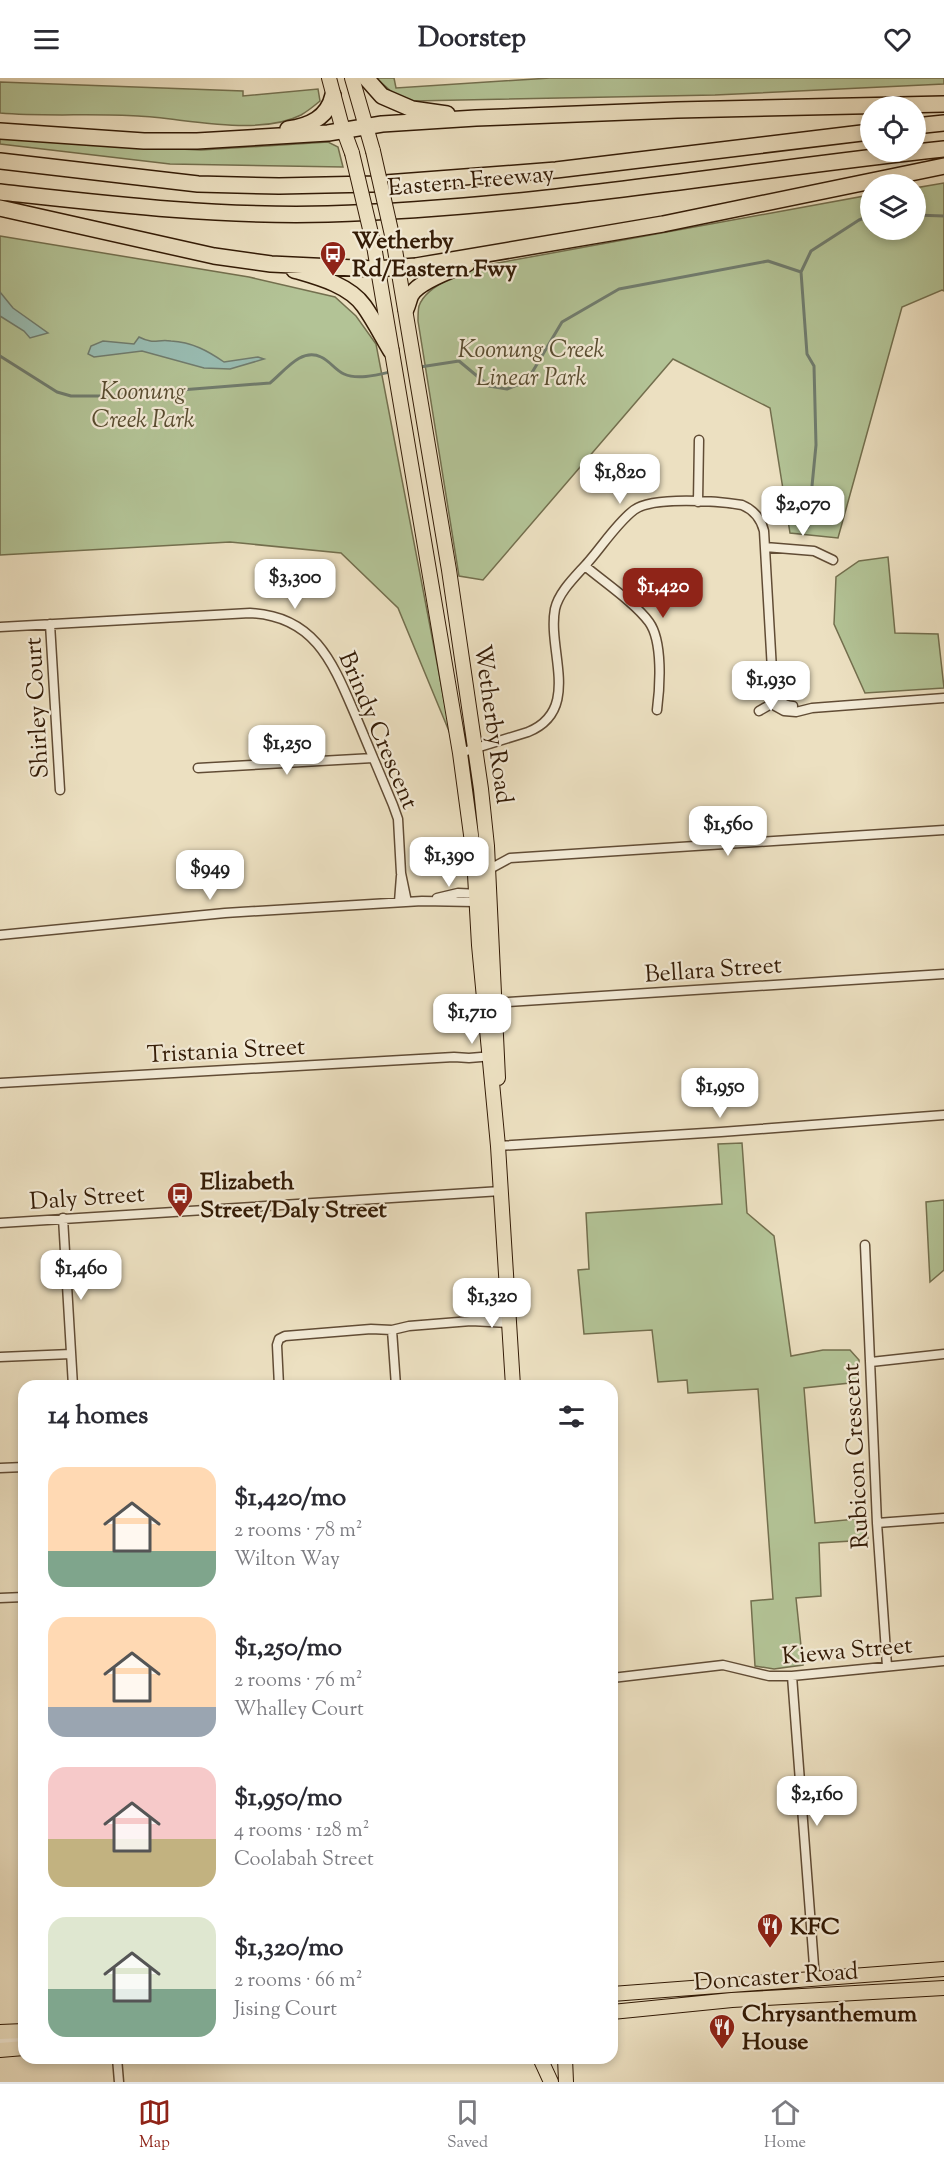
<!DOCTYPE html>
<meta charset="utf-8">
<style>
body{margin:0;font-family:"Sorts Mill Goudy",serif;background:#f7f7f7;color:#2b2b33;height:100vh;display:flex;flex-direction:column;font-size:22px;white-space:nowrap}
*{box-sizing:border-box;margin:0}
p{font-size:20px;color:#7c7c81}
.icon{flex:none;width:33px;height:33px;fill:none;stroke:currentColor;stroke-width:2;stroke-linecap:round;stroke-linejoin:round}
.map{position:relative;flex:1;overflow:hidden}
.sheet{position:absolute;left:18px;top:1302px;width:600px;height:684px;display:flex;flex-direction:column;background:#fff;border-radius:18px;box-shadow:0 3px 9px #0003}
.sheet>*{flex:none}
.fabs{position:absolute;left:860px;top:18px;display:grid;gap:12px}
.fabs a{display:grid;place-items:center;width:66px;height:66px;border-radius:50%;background:#fff;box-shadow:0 3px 9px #0003;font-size:30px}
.price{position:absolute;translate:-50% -51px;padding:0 14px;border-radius:12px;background:#fff;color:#222;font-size:20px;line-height:39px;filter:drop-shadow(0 2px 3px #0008)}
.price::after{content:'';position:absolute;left:50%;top:36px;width:18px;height:14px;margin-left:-9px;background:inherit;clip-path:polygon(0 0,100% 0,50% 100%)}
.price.active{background:#8f2418;color:#fff}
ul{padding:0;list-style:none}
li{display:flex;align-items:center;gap:18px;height:150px;padding:0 30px}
li span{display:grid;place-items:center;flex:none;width:168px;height:120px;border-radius:18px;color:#555}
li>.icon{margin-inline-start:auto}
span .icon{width:72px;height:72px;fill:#fffc;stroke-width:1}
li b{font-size:26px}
h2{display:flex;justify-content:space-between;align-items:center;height:72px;padding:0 30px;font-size:26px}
header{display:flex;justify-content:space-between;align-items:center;height:78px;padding:0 30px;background:#fff;font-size:27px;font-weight:700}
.tab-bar{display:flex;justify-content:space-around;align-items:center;height:84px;border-top:2px solid #e1e1e2;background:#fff;font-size:16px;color:#7c7c81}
.tab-bar a{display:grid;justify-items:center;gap:3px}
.tab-bar .active{color:#8f2418}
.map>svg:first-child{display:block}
.green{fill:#b3c396;stroke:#736f4e;stroke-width:1.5}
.water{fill:#99bdb3;stroke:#707c6e;stroke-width:1.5}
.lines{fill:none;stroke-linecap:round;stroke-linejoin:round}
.stream{stroke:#707c6e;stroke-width:3}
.street-casing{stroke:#614c35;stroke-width:11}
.primary-casing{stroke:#331b06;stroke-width:16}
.highway-casing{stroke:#331b06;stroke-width:18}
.street{stroke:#f3ebd7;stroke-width:8}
.primary{stroke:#ece0c1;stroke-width:14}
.highway{stroke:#ece0c1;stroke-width:15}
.primary-bridge-casing{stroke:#331b06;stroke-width:16;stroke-linecap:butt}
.primary-bridge{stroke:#ece0c1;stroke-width:14}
.labels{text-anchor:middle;stroke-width:4.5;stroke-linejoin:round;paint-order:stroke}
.street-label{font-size:24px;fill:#331b06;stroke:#f3ebd7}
.poi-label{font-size:24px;font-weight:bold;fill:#331b06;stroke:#f3ebd7;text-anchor:start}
.park-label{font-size:24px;font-style:italic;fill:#594d31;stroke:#f3ebd7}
</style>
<header><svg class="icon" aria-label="menu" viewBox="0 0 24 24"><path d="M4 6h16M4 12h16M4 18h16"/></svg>Doorstep<svg class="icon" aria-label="heart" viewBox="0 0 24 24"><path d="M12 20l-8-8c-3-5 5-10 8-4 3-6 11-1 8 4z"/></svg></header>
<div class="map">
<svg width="944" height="2004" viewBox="0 0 944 2004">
<rect width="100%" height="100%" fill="#ece0c1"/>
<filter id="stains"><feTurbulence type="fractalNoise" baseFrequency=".00333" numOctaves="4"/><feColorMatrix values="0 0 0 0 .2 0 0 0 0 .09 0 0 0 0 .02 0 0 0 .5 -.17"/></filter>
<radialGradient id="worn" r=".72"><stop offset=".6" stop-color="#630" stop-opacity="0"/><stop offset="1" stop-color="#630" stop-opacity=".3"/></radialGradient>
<path class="green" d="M376 0H394L396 10 550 0H944V6L715 17 413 23 393 15Z
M0 4 243 13V18L318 11 320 23C314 28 308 33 301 37 258 59 184 40 138 38 92 35 46 39 0 35Z
M0 59 115 68 201 72 328 64 338 69 343 89 170 86 0 66Z
M944 105V213L942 212 902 229 838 460 790 455 770 330 673 281 483 502 459 498 418 243C418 238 418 232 419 228 427 205 471 191 492 186L870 117V152H915V110Z
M0 158 249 199 335 219 356 238 376 266 451 658 398 530 341 475 230 464 0 477Z
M888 479 895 555 938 556 944 610 865 615 834 546 836 499 859 483Z
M742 1065 747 1135 774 1158 791 1278 823 1272H850L859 1282V1304L804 1310 815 1445 866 1440 868 1462 819 1465 821 1518 796 1520 803 1587 774 1591 755 1588 751 1523 773 1521 758 1311 688 1315 687 1302 658 1304 652 1252 584 1256 578 1192 589 1191 586 1135 722 1126 718 1066Z
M944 1122V1192L930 1204 926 1124Z"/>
<path class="water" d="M0 214 13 230 48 255 30 260 24 253 0 238Z
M139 259C155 267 156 261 171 263 192 264 208 273 224 284L258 279 264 281 230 291 204 290 142 273 94 279 88 276 91 268 103 263 134 266Z"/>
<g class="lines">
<path class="stream" d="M915 137 944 138
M801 194 807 276 814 288 816 367 808 449
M0 278 57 314 71 318H106L270 305C284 294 301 269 321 279 330 283 335 292 344 296 357 302 377 297 390 294
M420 289 459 283 489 308 507 311 527 303 562 244 619 211 768 183 801 194 811 173 859 142 870 138"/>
<g class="street-casing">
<path id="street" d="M698 424 699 362
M765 469 814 473 833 482
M585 488C604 504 635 525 649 544 663 563 660 609 657 632
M50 546 60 712
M0 549 250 535C317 538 334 588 357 641 369 670 381 698 393 727L398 741 401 795 407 824
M774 598C778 613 775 627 793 628
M759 633 778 622
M460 675 528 654C582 632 547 573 555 531 559 513 577 497 589 483 603 467 617 445 634 432 653 418 718 423 742 427 754 432 761 441 764 453L772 592 770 608 772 622 775 628 784 633 796 634 812 630 944 620
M198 690 373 680
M488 792 510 780 944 752
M437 820 458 815 480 816
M399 824 401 798
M0 857 225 835 422 823 475 824 480 822
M492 925 944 896
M0 1005 454 979 469 980 493 978
M498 1068 721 1054 944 1037
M63 1140 73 1308
M0 1145 501 1113
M865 1167 877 1445 887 1588
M474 1242 509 1236
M392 1252 396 1308
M0 1279 71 1276
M871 1284 944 1276
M279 1308 277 1267 279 1261 285 1258 371 1251 392 1252 409 1248 471 1243 509 1245
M0 1390 24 1389
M877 1445 944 1440
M0 1520 24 1519
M792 1598 815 1901
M612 1600 723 1587 769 1598H792L944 1583
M0 1961 11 1963 24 1962
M117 1980 119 2004"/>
</g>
<g class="primary-casing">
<path id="primary" d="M329 0 341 45 352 75
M352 0 373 73
M394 166 449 492 481 711 487 768 498 1000
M374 168 460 675 474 779 479 867 498 1068 513 1308
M612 1916 944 1891
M612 1934 732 1922 944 1910
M0 1954 24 1953
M0 1972 24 1970
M540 1980 551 2004
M565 1980 566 2004"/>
</g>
<g class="highway-casing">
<path id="highway" d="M366 0 382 18 412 31 447 36
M915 48 944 45
M288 51C309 48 328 40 333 17
M0 53 144 63H197L328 55 382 46 476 40 677 32 944 26
M0 83 198 106 279 108 372 106 556 92 870 54
M0 114C109 126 218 139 328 136 534 130 739 93 944 71
M0 130 214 178 271 186 376 191 416 188 663 146 944 88
M294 192C318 199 349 207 364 228 374 242 382 258 391 273
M406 231C408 227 409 221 411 217 419 203 452 192 467 186"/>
</g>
<use href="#street" class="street"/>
<use href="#primary" class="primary"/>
<use href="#highway" class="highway"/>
<g class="primary-bridge-casing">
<path id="primary-bridge" d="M373 73 394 166
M352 75 374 168"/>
</g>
<use href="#primary-bridge" class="primary-bridge"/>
</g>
<defs>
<g id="bus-pin" transform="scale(1.35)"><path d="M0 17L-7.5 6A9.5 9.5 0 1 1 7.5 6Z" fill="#8f2418" stroke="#f3ebd7"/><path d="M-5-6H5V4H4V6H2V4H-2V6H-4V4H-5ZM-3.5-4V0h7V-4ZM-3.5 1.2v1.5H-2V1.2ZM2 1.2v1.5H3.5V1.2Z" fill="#fff"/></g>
<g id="restaurant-pin" transform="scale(1.35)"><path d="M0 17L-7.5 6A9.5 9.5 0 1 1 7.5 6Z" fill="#8f2418" stroke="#f3ebd7"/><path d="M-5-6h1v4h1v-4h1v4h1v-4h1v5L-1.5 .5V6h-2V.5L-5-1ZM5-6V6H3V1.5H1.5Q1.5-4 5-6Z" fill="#fff"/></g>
</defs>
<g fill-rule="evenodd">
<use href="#bus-pin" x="333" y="176"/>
<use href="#bus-pin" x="180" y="1117"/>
<use href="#restaurant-pin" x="770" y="1848"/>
<use href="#restaurant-pin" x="722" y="1949"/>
</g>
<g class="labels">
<g class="street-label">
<text transform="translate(471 102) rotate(-5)" y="8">Eastern Freeway</text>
<text transform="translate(36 630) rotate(-93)" y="8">Shirley Court</text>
<text transform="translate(494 646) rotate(82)" y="8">Wetherby Road</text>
<text transform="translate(379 652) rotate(67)" y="8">Brindy Crescent</text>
<text transform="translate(713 891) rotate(-4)" y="8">Bellara Street</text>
<text transform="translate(226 972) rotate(-3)" y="8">Tristania Street</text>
<text transform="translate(87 1119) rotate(-4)" y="8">Daly Street</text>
<text transform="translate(855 1378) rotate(-93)" y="8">Rubicon Crescent</text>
<text transform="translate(847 1572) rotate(-5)" y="8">Kiewa Street</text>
<text transform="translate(776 1898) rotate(-4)" y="8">Doncaster Road</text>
</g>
<g class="poi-label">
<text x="352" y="170">Wetherby<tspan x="352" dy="28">Rd/Eastern Fwy</tspan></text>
<text x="200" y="1111">Elizabeth<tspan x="200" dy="28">Street/Daly Street</tspan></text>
<text x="790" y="1856">KFC</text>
<text x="742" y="1943">Chrysanthemum<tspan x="742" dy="28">House</tspan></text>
</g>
<g class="park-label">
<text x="531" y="279">Koonung Creek<tspan x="531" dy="28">Linear Park</tspan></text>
<text x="143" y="321">Koonung<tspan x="143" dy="28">Creek Park</tspan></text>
</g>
</g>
<rect width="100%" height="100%" filter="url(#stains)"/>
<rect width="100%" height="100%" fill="url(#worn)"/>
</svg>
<div class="fabs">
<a><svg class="icon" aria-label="locate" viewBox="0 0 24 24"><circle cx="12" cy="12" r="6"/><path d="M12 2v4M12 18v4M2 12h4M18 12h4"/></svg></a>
<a><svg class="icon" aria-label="layers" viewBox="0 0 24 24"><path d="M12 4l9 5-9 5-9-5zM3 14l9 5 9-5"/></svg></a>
</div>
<b class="price" style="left:620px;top:427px">$1,820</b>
<b class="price" style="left:803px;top:459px">$2,070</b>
<b class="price" style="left:295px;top:532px">$3,300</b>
<b class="price active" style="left:663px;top:541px">$1,420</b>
<b class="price" style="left:771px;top:634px">$1,930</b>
<b class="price" style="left:287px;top:698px">$1,250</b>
<b class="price" style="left:728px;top:779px">$1,560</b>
<b class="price" style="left:449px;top:810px">$1,390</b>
<b class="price" style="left:210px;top:823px">$949</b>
<b class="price" style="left:472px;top:967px">$1,710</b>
<b class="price" style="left:720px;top:1041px">$1,950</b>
<b class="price" style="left:81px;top:1223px">$1,460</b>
<b class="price" style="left:492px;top:1251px">$1,320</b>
<b class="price" style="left:817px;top:1749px">$2,160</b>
<section class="sheet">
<h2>14 homes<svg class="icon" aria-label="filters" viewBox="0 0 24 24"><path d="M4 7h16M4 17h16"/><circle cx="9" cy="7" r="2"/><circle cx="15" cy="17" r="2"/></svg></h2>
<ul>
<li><span style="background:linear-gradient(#ffd9b3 70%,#7fa58c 0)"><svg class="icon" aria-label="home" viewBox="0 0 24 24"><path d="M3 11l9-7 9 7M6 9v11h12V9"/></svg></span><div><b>$1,420/mo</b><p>2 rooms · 78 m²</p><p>Wilton Way</p></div></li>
<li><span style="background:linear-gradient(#ffd9b3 75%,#9aa5b1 0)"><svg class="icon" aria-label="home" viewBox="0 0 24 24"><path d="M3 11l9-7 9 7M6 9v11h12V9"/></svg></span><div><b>$1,250/mo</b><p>2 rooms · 76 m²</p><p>Whalley Court</p></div></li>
<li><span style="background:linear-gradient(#f6c9c9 60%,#c2b280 0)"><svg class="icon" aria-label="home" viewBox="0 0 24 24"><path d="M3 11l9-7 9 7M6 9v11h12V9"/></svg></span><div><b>$1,950/mo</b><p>4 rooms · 128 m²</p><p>Coolabah Street</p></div></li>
<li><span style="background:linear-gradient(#dfe7d0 60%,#7fa58c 0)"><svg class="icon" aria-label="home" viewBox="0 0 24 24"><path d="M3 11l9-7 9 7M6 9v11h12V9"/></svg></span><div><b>$1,320/mo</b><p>2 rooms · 66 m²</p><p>Jising Court</p></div></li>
</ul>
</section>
</div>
<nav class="tab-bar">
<a class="active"><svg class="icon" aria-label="map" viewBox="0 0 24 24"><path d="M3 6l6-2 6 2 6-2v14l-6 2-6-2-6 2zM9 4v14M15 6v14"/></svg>Map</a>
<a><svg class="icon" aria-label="saved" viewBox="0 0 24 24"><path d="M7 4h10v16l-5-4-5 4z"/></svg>Saved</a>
<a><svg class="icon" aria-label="home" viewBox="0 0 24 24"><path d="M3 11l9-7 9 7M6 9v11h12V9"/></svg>Home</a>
</nav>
